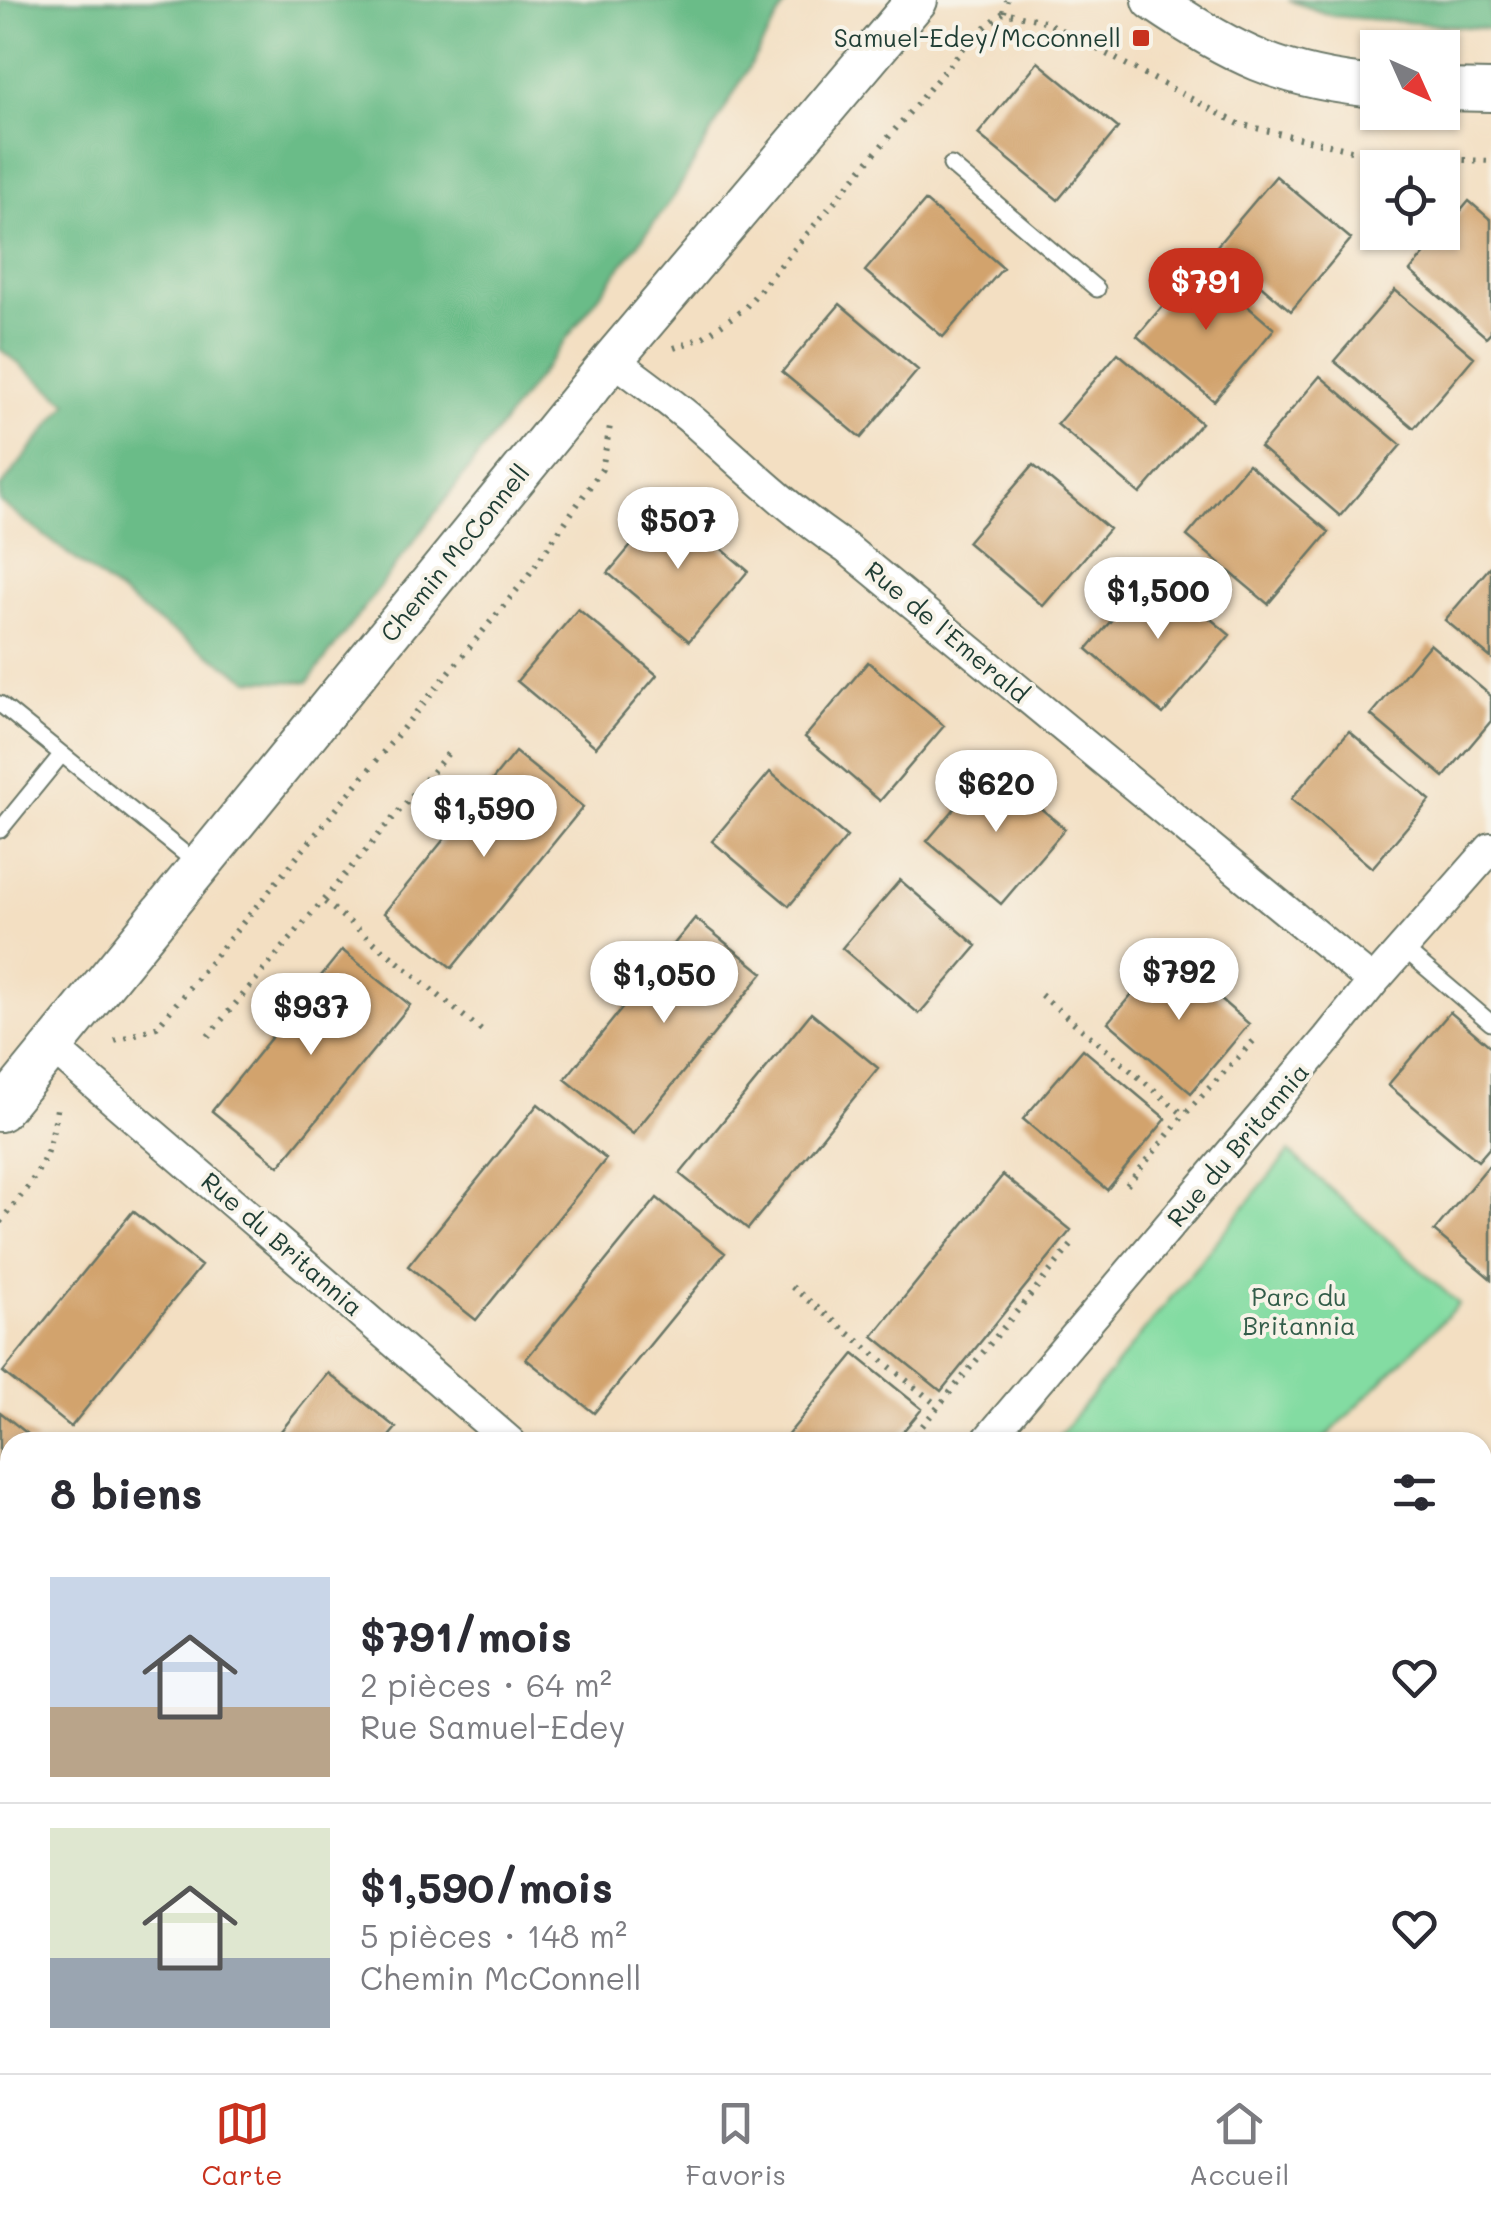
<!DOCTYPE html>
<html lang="fr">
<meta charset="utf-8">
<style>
body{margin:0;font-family:Mali,sans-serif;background:#f2f2f3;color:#2b2b33;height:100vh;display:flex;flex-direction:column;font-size:38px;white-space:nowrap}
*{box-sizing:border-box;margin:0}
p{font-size:32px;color:#7c7c81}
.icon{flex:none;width:55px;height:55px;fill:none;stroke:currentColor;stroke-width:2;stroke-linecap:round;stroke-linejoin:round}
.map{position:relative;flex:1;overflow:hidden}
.sheet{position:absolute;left:0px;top:1432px;width:1492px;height:642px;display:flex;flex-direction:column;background:#fff;border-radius:30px 30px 0 0;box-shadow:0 2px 8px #0004}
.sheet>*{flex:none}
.needle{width:65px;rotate:135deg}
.controls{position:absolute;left:1360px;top:30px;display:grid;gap:20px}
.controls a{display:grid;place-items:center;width:100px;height:100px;border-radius:0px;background:#fff;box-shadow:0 2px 8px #0004;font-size:50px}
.price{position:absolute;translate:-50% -85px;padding:0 22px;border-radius:35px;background:#fff;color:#222;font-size:32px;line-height:65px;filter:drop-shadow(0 2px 5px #0008)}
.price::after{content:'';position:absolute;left:50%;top:60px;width:30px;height:22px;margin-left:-15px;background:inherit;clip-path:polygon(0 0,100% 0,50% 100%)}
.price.current{background:#c8321e;color:#fff}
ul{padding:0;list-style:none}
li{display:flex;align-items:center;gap:30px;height:250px;padding:0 50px}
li+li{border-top:2px solid #e1e1e2}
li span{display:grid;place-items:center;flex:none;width:280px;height:200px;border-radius:0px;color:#555}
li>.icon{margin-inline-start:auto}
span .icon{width:120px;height:120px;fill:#fffc;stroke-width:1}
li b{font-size:42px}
h2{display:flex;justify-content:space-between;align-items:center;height:120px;padding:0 50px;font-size:42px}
.tabs{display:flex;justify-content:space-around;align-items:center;height:140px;border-top:2px solid #e1e1e2;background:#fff;font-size:28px;color:#7c7c81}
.tabs a{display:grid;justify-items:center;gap:5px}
.tabs .current{color:#c8321e}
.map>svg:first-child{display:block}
.green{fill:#83dca2;stroke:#518c6b;stroke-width:2.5}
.forest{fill:#6abc88;stroke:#447c5e;stroke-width:2.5}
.building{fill:#d2a36d}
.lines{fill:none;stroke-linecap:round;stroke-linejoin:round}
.service-casing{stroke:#697666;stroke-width:19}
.minor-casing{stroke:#697666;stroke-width:34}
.tertiary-casing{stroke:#697666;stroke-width:44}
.path{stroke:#697666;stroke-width:6;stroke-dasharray:2.5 8;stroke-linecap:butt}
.service{stroke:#fff;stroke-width:15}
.minor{stroke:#fff;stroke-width:30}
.tertiary{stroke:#fff;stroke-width:40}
.poi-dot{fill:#c8321e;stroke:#f7f3e8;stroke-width:4}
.labels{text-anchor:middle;stroke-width:8;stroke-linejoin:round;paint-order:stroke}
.poi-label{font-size:25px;fill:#1f3d34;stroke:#f7f3e8;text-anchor:end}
.street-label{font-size:25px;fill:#1f3d34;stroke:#f7f3e8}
.park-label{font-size:25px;fill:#335d4a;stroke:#f7f3e8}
</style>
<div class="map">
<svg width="1491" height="2073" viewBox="0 0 1491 2073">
<rect width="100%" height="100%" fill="#f7f3e8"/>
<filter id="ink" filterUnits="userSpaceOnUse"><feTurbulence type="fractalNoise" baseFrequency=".01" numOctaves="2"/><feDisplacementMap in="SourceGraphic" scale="20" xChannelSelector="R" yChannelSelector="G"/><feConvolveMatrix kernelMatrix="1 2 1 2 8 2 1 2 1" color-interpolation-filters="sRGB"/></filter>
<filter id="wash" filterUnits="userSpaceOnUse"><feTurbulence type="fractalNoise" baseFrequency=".0048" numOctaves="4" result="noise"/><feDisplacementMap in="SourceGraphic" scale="40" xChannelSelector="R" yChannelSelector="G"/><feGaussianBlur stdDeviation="2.25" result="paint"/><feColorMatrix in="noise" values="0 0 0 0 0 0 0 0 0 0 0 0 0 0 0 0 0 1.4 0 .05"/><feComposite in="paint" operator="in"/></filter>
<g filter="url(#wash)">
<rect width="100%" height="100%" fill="#f3dfc2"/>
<path class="green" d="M1289 1152 1459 1304 1321 1442H1054Z"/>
<path class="forest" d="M0 0H788L675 195 308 682 249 680 158 622 0 502V488L68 403 0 349Z
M1288 0H1491V29L1333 16Z"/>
<g id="blocks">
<path class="building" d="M1038 62 1118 128 1058 200 978 134Z
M1276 176 1351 239 1291 311 1216 247Z
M925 201 1003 268 943 337 865 271Z
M1469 201 1491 220V332L1486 337 1410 271Z
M1198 264 1274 329 1214 401 1137 336Z
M1395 290 1474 357 1414 428 1334 361Z
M840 304 918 370 861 438 782 372Z
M1118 353 1201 423 1140 494 1057 424Z
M1320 376 1401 445 1340 516 1260 447Z
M1248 464 1329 532 1268 604 1187 536Z
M1033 465 1109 529 1043 606 967 542Z
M667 503 748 571 689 641 608 573Z
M1491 566V658L1445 620Z
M1153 571 1230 635 1163 714 1087 649Z
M578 609 657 675 596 747 517 681Z
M1430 644 1491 696V721L1444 777 1371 715Z
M868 662 944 726 880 801 805 737Z
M1349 731 1430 800 1372 868 1291 799Z
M515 752 583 807 452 968 384 913Z
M991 766 1065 829 1001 904 927 841Z
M770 772 847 837 789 906 712 841Z
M900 880 977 946 919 1014 842 948Z
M695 918 763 973 633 1134 565 1079Z
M342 950 410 1005 279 1166 212 1111Z
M1167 953 1249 1024 1191 1093 1108 1022Z
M1450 1012 1491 1047V1146L1478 1161 1388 1085Z
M811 1013 878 1068 748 1229 680 1174Z
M1083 1049 1166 1119 1107 1190 1023 1119Z
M538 1104 606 1159 476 1320 408 1266Z
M1491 1163V1279L1434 1231Z
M1003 1175 1071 1230 941 1391 873 1336Z
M657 1198 725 1253 594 1413 526 1359Z
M133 1211 201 1266 71 1427 3 1372Z
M854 1354 922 1409 894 1442H782Z
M328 1373 396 1428 384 1442H272Z
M0 1412 38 1442H10V1506L0 1519Z
M10 1772V1911L0 1923V1784Z
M138 2065H226L237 2073H132Z"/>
</g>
</g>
<g filter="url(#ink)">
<use href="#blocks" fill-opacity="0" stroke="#697666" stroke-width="2.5"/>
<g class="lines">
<g class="service-casing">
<path id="service" d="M951 165 1097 289
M0 704 200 866
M0 830 62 754
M1403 948 1491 1023"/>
</g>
<g class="minor-casing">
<path id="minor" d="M613 359C642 382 673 403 700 427 747 469 793 513 846 548L1373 982
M52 1047 510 1442
M986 1442 1328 1038 1373 982 1491 848"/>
</g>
<g class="tertiary-casing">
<path id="tertiary" d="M1153 0C1229 52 1284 80 1378 87
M1442 90 1491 91
M0 1111 613 359 917 0"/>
</g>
<path class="path" d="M1004 12 1007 0
M674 348 702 338 744 309 972 38 1004 12 1044 21 1239 124 1381 157 1491 161
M325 902 483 1032
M1041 995 1184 1115
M208 1036 450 751
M115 1041 157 1027 525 580 602 469 610 426
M1127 1185 1184 1115 1258 1036
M0 1222C36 1177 48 1166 57 1108
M792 1287 938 1406
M909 1442 1075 1241
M1482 1978 1491 1964
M1426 2073 1430 2065"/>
<use href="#service" class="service"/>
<use href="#minor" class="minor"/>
<use href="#tertiary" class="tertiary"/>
</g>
</g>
<rect class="poi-dot" x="1131" y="28" width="20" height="20" rx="5"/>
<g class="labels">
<g class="poi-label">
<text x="1121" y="47">Samuel-Edey/Mcconnell</text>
</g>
<g class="street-label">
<text transform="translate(455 553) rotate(-51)" y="9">Chemin McConnell</text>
<text transform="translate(947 632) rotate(40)" y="9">Rue de l'Emerald</text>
<text transform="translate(1238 1145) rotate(-50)" y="9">Rue du Britannia</text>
<text transform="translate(282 1244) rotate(41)" y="9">Rue du Britannia</text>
</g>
<g class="park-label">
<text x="1299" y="1306">Parc du<tspan x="1299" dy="29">Britannia</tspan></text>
</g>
</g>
</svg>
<div class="controls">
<a><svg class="needle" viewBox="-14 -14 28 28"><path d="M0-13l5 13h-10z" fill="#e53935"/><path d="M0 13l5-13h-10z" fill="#7c7c81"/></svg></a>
<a><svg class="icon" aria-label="locate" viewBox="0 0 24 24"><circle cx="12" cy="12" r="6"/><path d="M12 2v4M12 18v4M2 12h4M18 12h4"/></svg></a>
</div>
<b class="price current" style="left:1206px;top:333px">$791</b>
<b class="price" style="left:678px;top:572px">$507</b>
<b class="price" style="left:1158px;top:642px">$1,500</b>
<b class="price" style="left:996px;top:835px">$620</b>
<b class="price" style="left:484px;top:860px">$1,590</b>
<b class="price" style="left:1179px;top:1023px">$792</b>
<b class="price" style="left:664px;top:1026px">$1,050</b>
<b class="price" style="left:311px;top:1058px">$937</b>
<section class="sheet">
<h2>8 biens<svg class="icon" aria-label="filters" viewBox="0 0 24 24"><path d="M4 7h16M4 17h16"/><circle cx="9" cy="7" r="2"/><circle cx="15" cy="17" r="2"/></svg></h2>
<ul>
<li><span style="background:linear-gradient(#c9d6e8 65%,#b9a48a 0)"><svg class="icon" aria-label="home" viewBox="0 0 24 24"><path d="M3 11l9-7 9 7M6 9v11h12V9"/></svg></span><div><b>$791/mois</b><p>2 pièces · 64 m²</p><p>Rue Samuel-Edey</p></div><svg class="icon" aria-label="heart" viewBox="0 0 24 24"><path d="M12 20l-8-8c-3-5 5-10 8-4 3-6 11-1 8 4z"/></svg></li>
<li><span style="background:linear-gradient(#dfe7d0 65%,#9aa5b1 0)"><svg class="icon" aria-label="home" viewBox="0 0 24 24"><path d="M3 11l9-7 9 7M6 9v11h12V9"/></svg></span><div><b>$1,590/mois</b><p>5 pièces · 148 m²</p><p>Chemin McConnell</p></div><svg class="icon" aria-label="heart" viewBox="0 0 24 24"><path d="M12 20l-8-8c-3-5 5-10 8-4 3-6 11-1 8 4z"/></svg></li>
</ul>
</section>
</div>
<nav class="tabs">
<a class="current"><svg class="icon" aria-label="map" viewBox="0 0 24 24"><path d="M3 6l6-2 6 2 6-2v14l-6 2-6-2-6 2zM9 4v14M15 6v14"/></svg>Carte</a>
<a><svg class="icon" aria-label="saved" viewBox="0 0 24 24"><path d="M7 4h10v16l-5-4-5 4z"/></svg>Favoris</a>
<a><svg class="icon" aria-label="home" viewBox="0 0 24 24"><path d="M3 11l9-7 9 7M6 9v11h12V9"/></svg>Accueil</a>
</nav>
